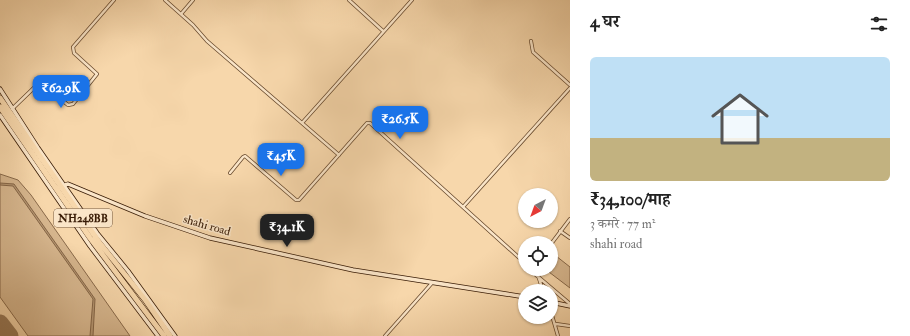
<!DOCTYPE html>
<html lang="hi">
<meta charset="utf-8">
<style>
body{margin:0;font-family:"IM FELL Double Pica","Noto Serif Devanagari",serif;background:#f6f6f6;color:#222;height:100vh;display:flex;flex-direction:column;font-size:15px;white-space:nowrap}
*{box-sizing:border-box;margin:0}
p{font-size:13px;color:#767676}
.icon{flex:none;width:22px;height:22px;fill:none;stroke:currentColor;stroke-width:2;stroke-linecap:round;stroke-linejoin:round}
.map{position:relative;flex:1;overflow:hidden}
.details{display:flex;flex-direction:column;background:#fff;width:340px}
.details>*{flex:none}
.needle{width:26px;rotate:221deg}
.buttons{position:absolute;left:518px;top:188px;display:grid;gap:8px}
.buttons a{display:grid;place-items:center;width:40px;height:40px;border-radius:50%;background:#fff;box-shadow:0 1px 3px #0004;font-size:20px}
.price{position:absolute;translate:-50% -34px;padding:0 9px;border-radius:8px;background:#1a73e8;color:#fff;font-size:13px;line-height:26px;filter:drop-shadow(0 1px 2px #0008)}
.price::after{content:'';position:absolute;left:50%;top:24px;width:12px;height:9px;margin-left:-6px;background:inherit;clip-path:polygon(0 0,100% 0,50% 100%)}
.price.active{background:#222;color:#fff}
ul{padding:0;list-style:none}
li{display:grid;align-content:center;gap:8px;height:212px;padding:0 20px}
li span{display:grid;place-items:center;height:124px;border-radius:6px;color:#555}
li>.icon{margin-inline-start:auto}
span .icon{width:72px;height:72px;fill:#fffc;stroke-width:1}
li b{font-size:17px}
h2{display:flex;justify-content:space-between;align-items:center;height:48px;padding:0 20px;font-size:17px}
main{display:flex;flex:1;min-height:0}
.map>svg:first-child{display:block}
.green{fill:#d7b78f;stroke:#88694a}
.water{fill:#b69773;stroke:#846547}
.lines{fill:none;stroke-linecap:round;stroke-linejoin:round}
.runway{stroke:#987958;stroke-width:17}
.highway-tunnel{stroke:#d1b18a;stroke-width:5;stroke-dasharray:5 2.5;stroke-linecap:butt}
.street-casing{stroke:#684a2e;stroke-width:4}
.secondary-casing{stroke:#381b05;stroke-width:5}
.highway-casing{stroke:#381b05;stroke-width:6}
.street{stroke:#fae5c8;stroke-width:2.5}
.secondary{stroke:#fae5c8;stroke-width:3.5}
.highway{stroke:#f7d7ab;stroke-width:5}
.labels{text-anchor:middle;stroke-width:3;stroke-linejoin:round;paint-order:stroke}
.shield{fill:#fae5c8;stroke:#725840;stroke-width:1}
.shield-label{font-size:11px;font-weight:bold;fill:#381b05}
.street-label{font-size:12px;fill:#381b05;stroke:#fae5c8}
</style>
<main>
<div class="map">
<svg width="570" height="336" viewBox="0 0 570 336">
<rect width="100%" height="100%" fill="#f7d7ab"/>
<filter id="stains"><feTurbulence type="fractalNoise" baseFrequency=".005" numOctaves="4"/><feColorMatrix values="0 0 0 0 .2 0 0 0 0 .09 0 0 0 0 .02 0 0 0 .5 -.17"/></filter>
<radialGradient id="worn" r=".72"><stop offset=".6" stop-color="#630" stop-opacity="0"/><stop offset="1" stop-color="#630" stop-opacity=".3"/></radialGradient>
<path class="green" d="M0 174 18 180 31 195 130 336H28L0 297Z
M551 252 570 267V288L545 269H551Z"/>
<path class="water" d="M0 183 14 184 95 299 93 336H90L93 299 13 186 0 185Z"/>
<g class="lines">
<path class="runway" d="M0 323 10 336"/>
<path class="highway-tunnel" d="M34 162 53 188
M90 242 107 265
M154 327 160 336"/>
<g class="street-casing">
<path id="street" d="M165 0 193 25 207 41 339 155
M349 0 383 31
M181 14 193 0
M531 41 533 52 570 85
M12 109 40 82 68 105 73 104 97 74 74 53 73 47 114 0
M302 123 412 0
M230 173 243 157 245 156 296 200H299L367 123H370L525 263
M463 207 570 88
M560 231 570 238
M551 244 570 219
M536 269 543 291
M536 275 570 304
M551 312 558 336
M556 324 570 326
M385 336 432 283"/>
</g>
<g class="secondary-casing">
<path id="secondary" d="M0 89 38 148 97 233 128 271 175 336
M0 115 90 246 158 336
M59 187 68 184 145 216 210 238 353 270 525 297
M551 302 570 306"/>
</g>
<g class="highway-casing">
<path id="highway" d="M0 98 99 242 146 301 170 336
M0 107 90 238 164 336"/>
</g>
<use href="#street" class="street"/>
<use href="#secondary" class="secondary"/>
<use href="#highway" class="highway"/>
</g>
<g class="labels">
<rect class="shield" x="54" y="209" width="58" height="18" rx="3"/>
<g class="shield-label">
<text x="83" y="222">NH248BB</text>
</g>
<g class="street-label">
<text transform="translate(207 225) rotate(16)" y="4">shahi road</text>
</g>
</g>
<rect width="100%" height="100%" filter="url(#stains)"/>
<rect width="100%" height="100%" fill="url(#worn)"/>
</svg>
<div class="buttons">
<a><svg class="needle" viewBox="-14 -14 28 28"><path d="M0-13l5 13h-10z" fill="#e53935"/><path d="M0 13l5-13h-10z" fill="#767676"/></svg></a>
<a><svg class="icon" aria-label="locate" viewBox="0 0 24 24"><circle cx="12" cy="12" r="6"/><path d="M12 2v4M12 18v4M2 12h4M18 12h4"/></svg></a>
<a><svg class="icon" aria-label="layers" viewBox="0 0 24 24"><path d="M12 4l9 5-9 5-9-5zM3 14l9 5 9-5"/></svg></a>
</div>
<b class="price" style="left:61px;top:109px">₹62.9K</b>
<b class="price" style="left:400px;top:140px">₹26.5K</b>
<b class="price" style="left:281px;top:177px">₹45K</b>
<b class="price active" style="left:287px;top:248px">₹34.1K</b>
</div>
<section class="details">
<h2>4 घर<svg class="icon" aria-label="filters" viewBox="0 0 24 24"><path d="M4 7h16M4 17h16"/><circle cx="9" cy="7" r="2"/><circle cx="15" cy="17" r="2"/></svg></h2>
<ul>
<li><span style="background:linear-gradient(#bfe0f5 65%,#c2b280 0)"><svg class="icon" aria-label="home" viewBox="0 0 24 24"><path d="M3 11l9-7 9 7M6 9v11h12V9"/></svg></span><div><b>₹34,100/माह</b><p>3 कमरे · 77 m²</p><p>shahi road</p></div></li>
</ul>
</section>
</main>
